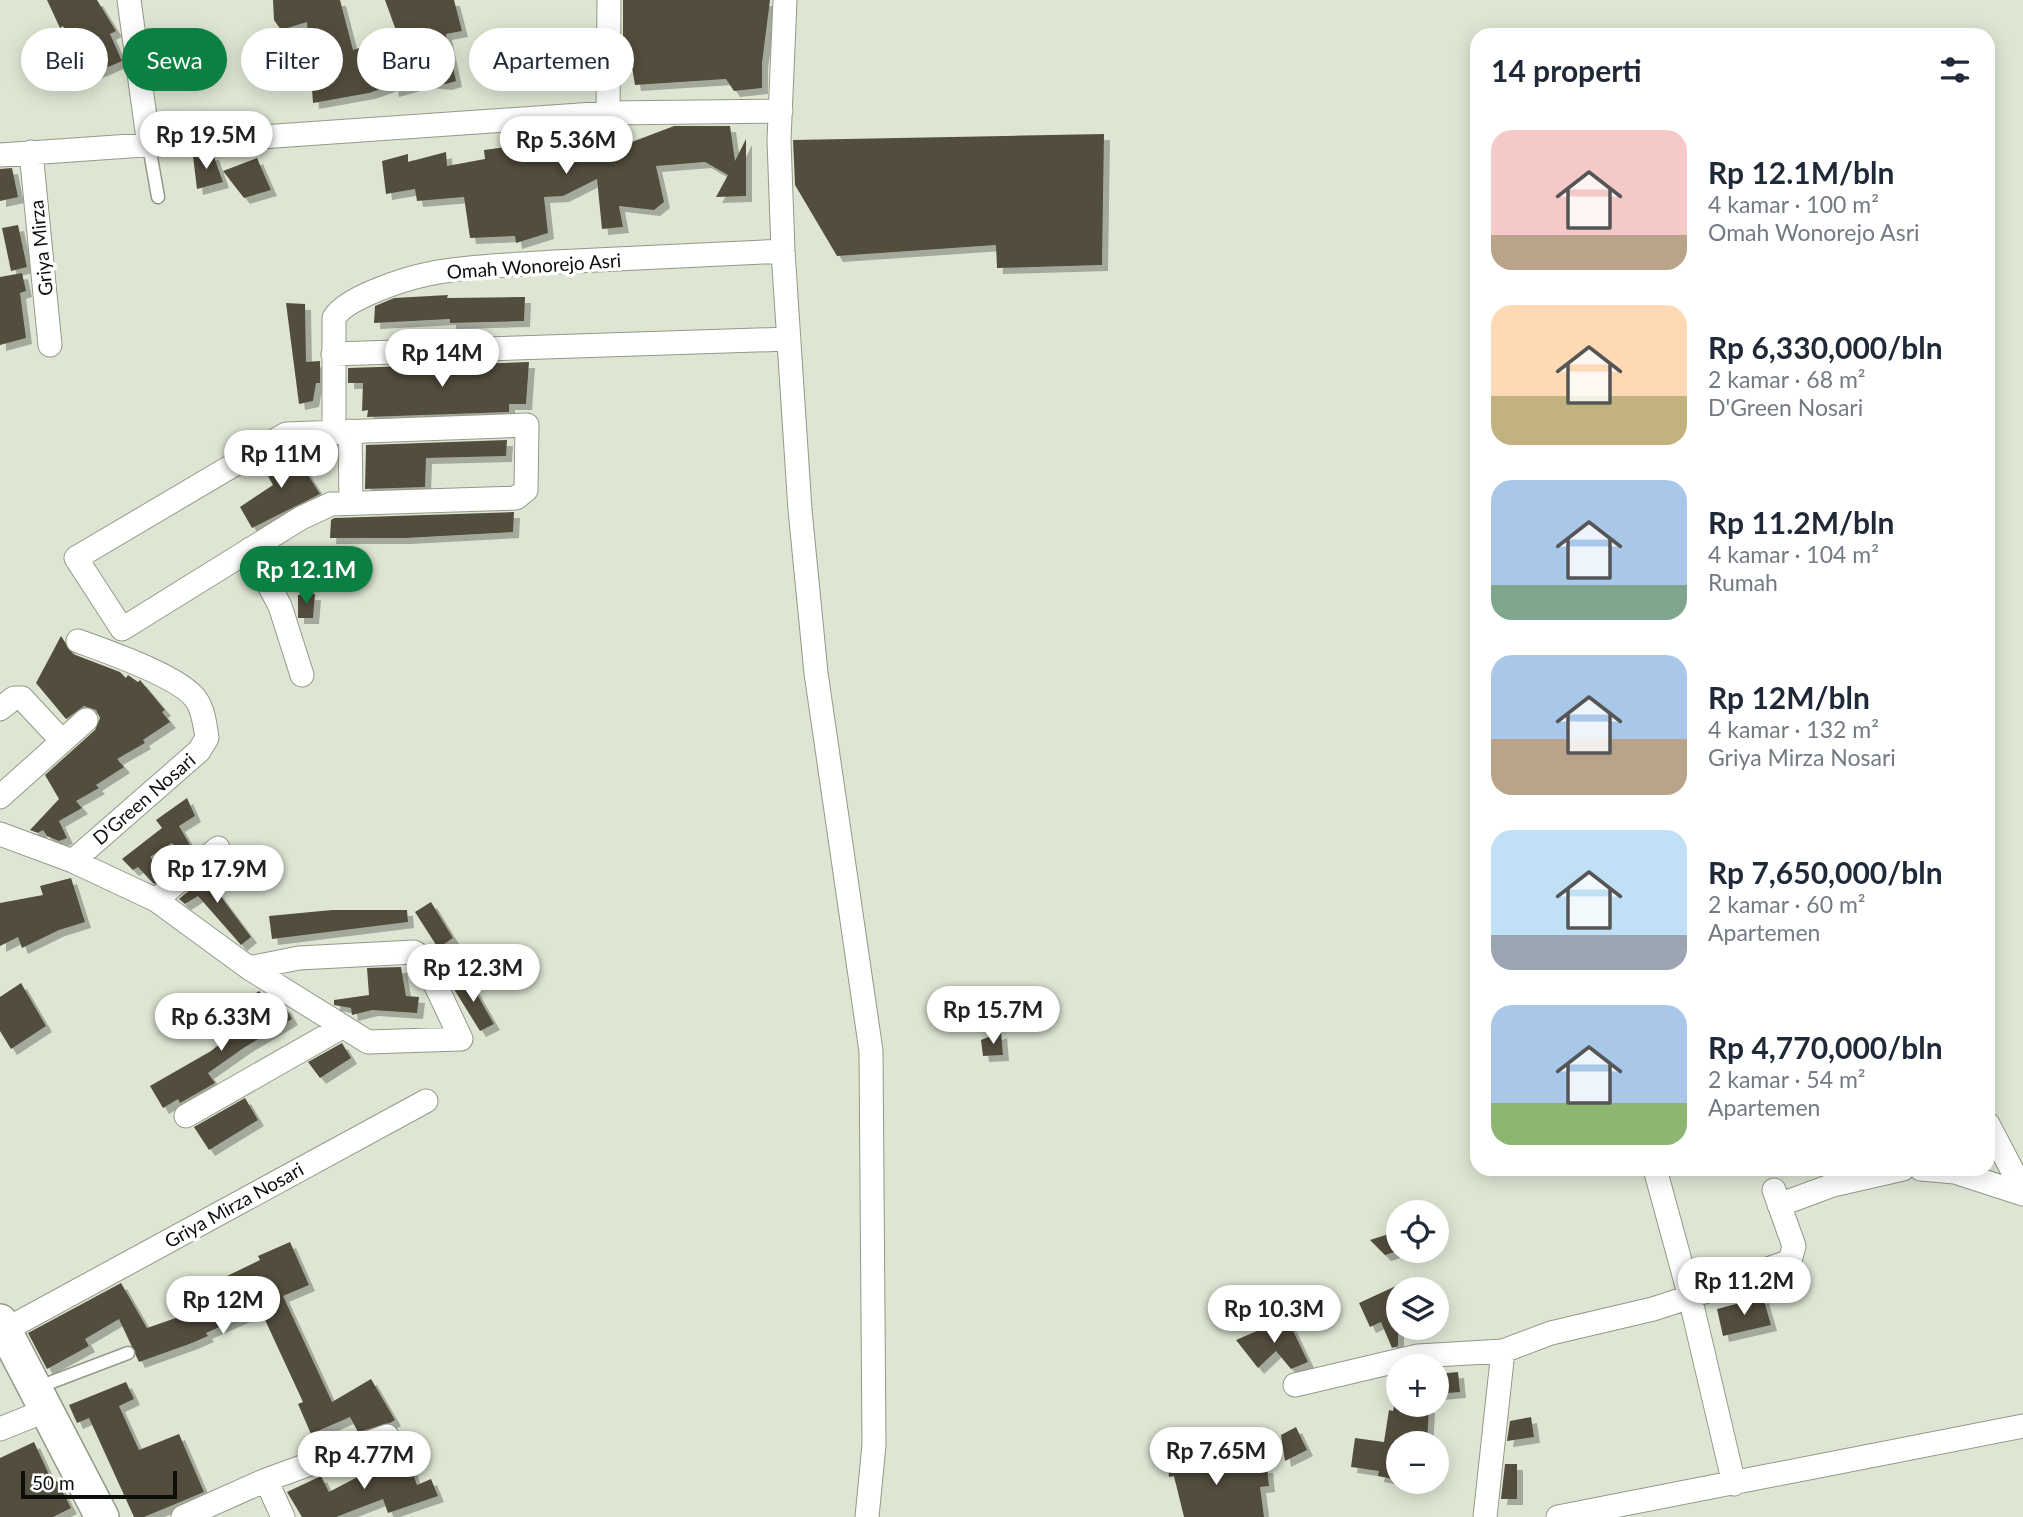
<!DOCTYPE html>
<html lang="id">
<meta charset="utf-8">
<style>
body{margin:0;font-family:Lato,sans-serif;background:#f2f2f3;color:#1f2937;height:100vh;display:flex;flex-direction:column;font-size:26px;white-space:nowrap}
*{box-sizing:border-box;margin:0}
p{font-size:23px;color:#747a83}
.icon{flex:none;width:38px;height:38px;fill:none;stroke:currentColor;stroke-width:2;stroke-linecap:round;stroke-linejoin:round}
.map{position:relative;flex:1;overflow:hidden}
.drawer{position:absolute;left:1470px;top:28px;width:525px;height:1148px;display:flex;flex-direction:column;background:#fff;border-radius:21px;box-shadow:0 4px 18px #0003}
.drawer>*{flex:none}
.guide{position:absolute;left:21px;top:28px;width:665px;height:63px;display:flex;gap:14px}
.buttons{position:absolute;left:1386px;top:1200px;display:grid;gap:14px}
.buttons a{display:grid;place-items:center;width:63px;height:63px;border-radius:50%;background:#fff;box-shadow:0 4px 18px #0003;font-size:35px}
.scale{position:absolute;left:21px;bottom:18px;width:156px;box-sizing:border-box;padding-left:7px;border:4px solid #0c0f09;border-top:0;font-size:19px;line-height:24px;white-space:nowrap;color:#0c0f09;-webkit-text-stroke:5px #fff;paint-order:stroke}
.price{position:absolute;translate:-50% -60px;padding:0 16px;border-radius:24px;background:#fff;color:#222;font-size:23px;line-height:46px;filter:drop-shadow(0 2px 4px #0008)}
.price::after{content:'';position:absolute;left:50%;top:42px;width:21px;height:16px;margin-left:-10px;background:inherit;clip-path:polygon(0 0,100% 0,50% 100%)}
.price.on{background:#0b8043;color:#fff}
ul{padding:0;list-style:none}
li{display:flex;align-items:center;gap:21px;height:175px;padding:0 21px}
li span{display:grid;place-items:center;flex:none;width:196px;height:140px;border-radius:21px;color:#555}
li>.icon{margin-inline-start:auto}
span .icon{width:84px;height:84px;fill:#fffc;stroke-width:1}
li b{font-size:30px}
h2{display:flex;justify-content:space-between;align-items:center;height:84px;padding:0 21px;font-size:30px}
.tag{padding:0 24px;border-radius:32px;background:#fff;box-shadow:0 4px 18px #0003;font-size:24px;line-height:63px}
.tag.on{background:#0b8043;color:#fff}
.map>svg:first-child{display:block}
.building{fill:#524e3e;filter:url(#shadow)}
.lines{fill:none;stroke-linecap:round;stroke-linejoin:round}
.lane-casing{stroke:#929988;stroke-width:15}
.street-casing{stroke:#929988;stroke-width:25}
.secondary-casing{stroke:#929988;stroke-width:36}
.lane{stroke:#fff;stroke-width:12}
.street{stroke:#fff;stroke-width:23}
.secondary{stroke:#fff;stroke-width:33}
.labels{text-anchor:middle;stroke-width:7;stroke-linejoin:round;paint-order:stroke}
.street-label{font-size:19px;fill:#0c0f09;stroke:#fff}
</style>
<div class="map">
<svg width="2023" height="1517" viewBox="0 0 2023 1517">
<defs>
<filter id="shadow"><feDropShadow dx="6" dy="6" stdDeviation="0" flood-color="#0004"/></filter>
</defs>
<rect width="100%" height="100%" fill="#dee6d3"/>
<path class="building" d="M47 0H97L116 31 110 34 122 61 74 82 65 68 87 58 63 26 60 28Z
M273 0H340L353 50 398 36 385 0H454L462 31 446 34 456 81 446 84 426 82 393 91 392 85 369 93 313 103 307 22 281 30 274 20Z
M623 0H770L762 63V88L734 91 726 79 635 85 631 61 623 59Z
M529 33 534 73 493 77 490 39Z
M584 57 594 62V85L543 82Z
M674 126H730L735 161 746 139V196L716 197 728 175 705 162 656 166 664 202 654 210 619 206 623 227 602 229 597 179 563 196 544 197 548 233 516 243 515 236 470 238 464 197 417 201 415 189 386 194 382 161 408 154V162L446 152 447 166 485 159 484 150 564 139 562 131 597 128 624 136V145Z
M1104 134 1102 265 997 268 996 245 837 256 795 185 793 140Z
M213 154 223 182 197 189 193 156Z
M257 158 271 190 244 198 223 171Z
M12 168 18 197 0 201V169Z
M18 225 27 267 11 271 2 228Z
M22 273 26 291 20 293 26 338 0 345V277Z
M448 295 447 298 525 297 524 321 450 323V319L374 323 375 306 394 298Z
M286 303 305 304 306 362 320 361V383H316L313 401 299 404Z
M529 362 526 404H509V412L367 417 368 410 362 411 363 383H348V368Z
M507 440 506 456 426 458 425 487 365 489 366 445Z
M291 448 320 494 252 528 240 507 273 485 262 465Z
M514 512 513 532 405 538H330L331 520 334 518Z
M315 594 313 618H298V595Z
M61 636 73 654 120 672 126 678 128 675 138 682 140 680 165 710 162 712 170 722 143 740 145 743 117 759 124 767 96 785 99 788 76 801 82 808 59 821 67 838 59 841 47 836 43 830 38 833 30 830 59 799 45 775 95 730 100 718 96 710 84 706 66 719 36 683Z
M187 798 195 816 179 826 193 850 183 859 172 843 150 857 164 875 154 884 138 867 133 870 122 859 162 828 156 820Z
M218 866 224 873 210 882 251 937 241 945 198 896 185 904 179 899Z
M71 878 85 922 59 930 22 948 18 937 0 946V903L43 895 40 886Z
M431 902 453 938 438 948 415 912Z
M332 910H407L408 922 272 939 269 916Z
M454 948 466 968 452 977 439 957Z
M401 967 406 996 419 997 417 1013 372 1010 352 1015 351 1008 334 1005V1000L369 995 367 968Z
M467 977 494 1024 480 1031 452 986Z
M21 983 46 1026 11 1049 0 1031V997Z
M259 991 273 1007 280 1004 285 1007 292 1019 245 1047 208 1073 215 1083 180 1103 178 1099 163 1108 150 1086 211 1051 255 1016 244 1001Z
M1001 1032 1003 1055 983 1056 981 1040Z
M342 1043 351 1058 320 1078 308 1062Z
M245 1098 258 1120 209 1150 194 1127Z
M1398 1231V1251L1385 1255 1370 1240Z
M290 1242 309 1285 283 1296 332 1402 371 1379 395 1420 390 1423 358 1432 350 1417 311 1434 298 1404 303 1402 260 1309 206 1333 208 1336 192 1343 139 1362 119 1319 85 1339 89 1346 47 1369 28 1333 121 1283 147 1328 196 1311 233 1295 223 1278 260 1260 258 1256Z
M1398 1285V1346L1392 1348 1381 1322 1370 1327 1359 1303Z
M1763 1297 1771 1325 1723 1336 1717 1309Z
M1287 1318 1308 1362 1291 1369 1276 1351 1258 1368 1236 1340Z
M1458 1372 1460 1392 1437 1394V1374Z
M126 1382 134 1399 119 1406 139 1450 179 1434 204 1492 144 1517H134L89 1418 77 1423 69 1405Z
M1394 1406 1429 1407 1427 1444H1398V1480L1378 1476 1379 1471 1351 1467 1355 1438 1384 1442 1389 1410 1393 1411Z
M1531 1417 1534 1437 1507 1441 1510 1421Z
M1296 1427 1307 1450 1285 1461 1281 1435Z
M34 1442 53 1483 57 1481 71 1508 53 1517H0V1458Z
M1195 1444 1197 1472 1267 1467 1269 1486 1260 1487 1264 1517H1184L1174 1476 1169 1477 1167 1446Z
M407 1457 417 1485 431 1479 438 1496 388 1513 383 1499 336 1517H302L287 1492 321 1476 329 1492 369 1471 366 1466Z
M1505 1464H1517V1499H1501Z"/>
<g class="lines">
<g class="lane-casing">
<path id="lane" d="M149 146 158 197
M36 1388 128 1353"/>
</g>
<g class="street-casing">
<path id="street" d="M129 0 149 146
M785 0 779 140 783 251 800 510 816 673 871 1051 874 1445 867 1517
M608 113 609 0
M31 152 50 345
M0 155 608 113 781 111
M333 354 789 339
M527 425 526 490 516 498 331 504 301 518 122 629 76 558 286 434Z
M350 431 351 503
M334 432V318C345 298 404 279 428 274 469 266 512 265 555 262 631 258 707 255 783 251
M250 549 280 606 302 675
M0 709 14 698H22L62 741
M0 797 86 720
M0 834 73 861 156 900 249 968 368 1042 461 1039 423 958 414 952 299 958 249 968
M73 861 199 751 207 738C205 726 204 712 197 701 183 677 105 651 78 641
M156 900 218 848
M186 1116 342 1027
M1988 1124 2023 1191
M1921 1169 1955 1172 2023 1194
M1779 1205 1833 1185 1903 1169
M5 1330 426 1101
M1295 1385 1418 1356 1503 1351 1551 1333 1653 1309 1690 1297 1655 1169
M0 1429 47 1410
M266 1480 283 1517
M1734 1484 1690 1297 1790 1261 1794 1246 1774 1190
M183 1517 266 1480 387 1436
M1485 1517 1503 1351
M1558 1517 2023 1426"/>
</g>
<g class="secondary-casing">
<path id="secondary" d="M0 1321 102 1517"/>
</g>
<use href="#lane" class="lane"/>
<use href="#street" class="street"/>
<use href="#secondary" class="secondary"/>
</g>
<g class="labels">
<g class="street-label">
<text transform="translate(41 248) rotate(-96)" y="7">Griya Mirza</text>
<text transform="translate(534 266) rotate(-4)" y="7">Omah Wonorejo Asri</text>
<text transform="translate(144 799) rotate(-41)" y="7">D'Green Nosari</text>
<text transform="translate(234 1205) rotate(-29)" y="7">Griya Mirza Nosari</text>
</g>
</g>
</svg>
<div class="buttons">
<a><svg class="icon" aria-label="locate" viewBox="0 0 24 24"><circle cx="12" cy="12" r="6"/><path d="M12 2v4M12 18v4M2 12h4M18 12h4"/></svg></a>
<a><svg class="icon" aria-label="layers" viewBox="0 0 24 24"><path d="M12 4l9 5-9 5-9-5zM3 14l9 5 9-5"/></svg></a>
<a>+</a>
<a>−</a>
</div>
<div class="scale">50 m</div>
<b class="price" style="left:206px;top:171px">Rp 19.5M</b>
<b class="price" style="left:566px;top:176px">Rp 5.36M</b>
<b class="price" style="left:442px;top:389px">Rp 14M</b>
<b class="price" style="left:281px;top:490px">Rp 11M</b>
<b class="price on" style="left:306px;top:606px">Rp 12.1M</b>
<b class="price" style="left:217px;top:905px">Rp 17.9M</b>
<b class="price" style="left:473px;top:1004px">Rp 12.3M</b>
<b class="price" style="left:993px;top:1046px">Rp 15.7M</b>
<b class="price" style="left:221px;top:1053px">Rp 6.33M</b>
<b class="price" style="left:1744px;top:1317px">Rp 11.2M</b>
<b class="price" style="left:223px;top:1336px">Rp 12M</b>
<b class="price" style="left:1274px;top:1345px">Rp 10.3M</b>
<b class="price" style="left:1216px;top:1487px">Rp 7.65M</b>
<b class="price" style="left:364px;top:1491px">Rp 4.77M</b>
<div class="guide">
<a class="tag">Beli</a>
<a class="tag on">Sewa</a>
<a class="tag">Filter</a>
<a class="tag">Baru</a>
<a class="tag">Apartemen</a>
</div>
<section class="drawer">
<h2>14 properti<svg class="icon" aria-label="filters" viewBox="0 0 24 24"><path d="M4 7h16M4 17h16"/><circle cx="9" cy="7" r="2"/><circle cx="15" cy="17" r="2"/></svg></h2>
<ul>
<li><span style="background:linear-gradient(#f6c9c9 75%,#b9a48a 0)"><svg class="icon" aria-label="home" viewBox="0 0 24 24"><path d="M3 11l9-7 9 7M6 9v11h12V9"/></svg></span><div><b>Rp 12.1M/bln</b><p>4 kamar · 100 m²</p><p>Omah Wonorejo Asri</p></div></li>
<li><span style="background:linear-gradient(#ffd9b3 65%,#c2b280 0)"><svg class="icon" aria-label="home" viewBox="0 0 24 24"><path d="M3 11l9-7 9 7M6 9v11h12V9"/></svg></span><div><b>Rp 6,330,000/bln</b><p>2 kamar · 68 m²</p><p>D'Green Nosari</p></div></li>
<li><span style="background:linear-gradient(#a9c7e8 75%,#7fa58c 0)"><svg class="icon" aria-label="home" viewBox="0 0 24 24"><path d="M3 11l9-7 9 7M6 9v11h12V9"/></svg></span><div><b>Rp 11.2M/bln</b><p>4 kamar · 104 m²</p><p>Rumah</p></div></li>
<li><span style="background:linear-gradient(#a9c7e8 60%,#b9a48a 0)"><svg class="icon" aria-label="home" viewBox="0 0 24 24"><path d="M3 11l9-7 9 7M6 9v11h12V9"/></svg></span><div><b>Rp 12M/bln</b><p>4 kamar · 132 m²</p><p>Griya Mirza Nosari</p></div></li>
<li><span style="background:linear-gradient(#bfe0f5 75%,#9aa5b1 0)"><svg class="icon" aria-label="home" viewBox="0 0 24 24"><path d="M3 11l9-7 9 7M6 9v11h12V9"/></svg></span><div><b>Rp 7,650,000/bln</b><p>2 kamar · 60 m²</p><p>Apartemen</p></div></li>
<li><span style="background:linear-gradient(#a9c7e8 70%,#8fb573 0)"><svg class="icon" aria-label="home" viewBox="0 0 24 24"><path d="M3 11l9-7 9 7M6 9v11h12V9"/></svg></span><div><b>Rp 4,770,000/bln</b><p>2 kamar · 54 m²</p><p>Apartemen</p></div></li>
</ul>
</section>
</div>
